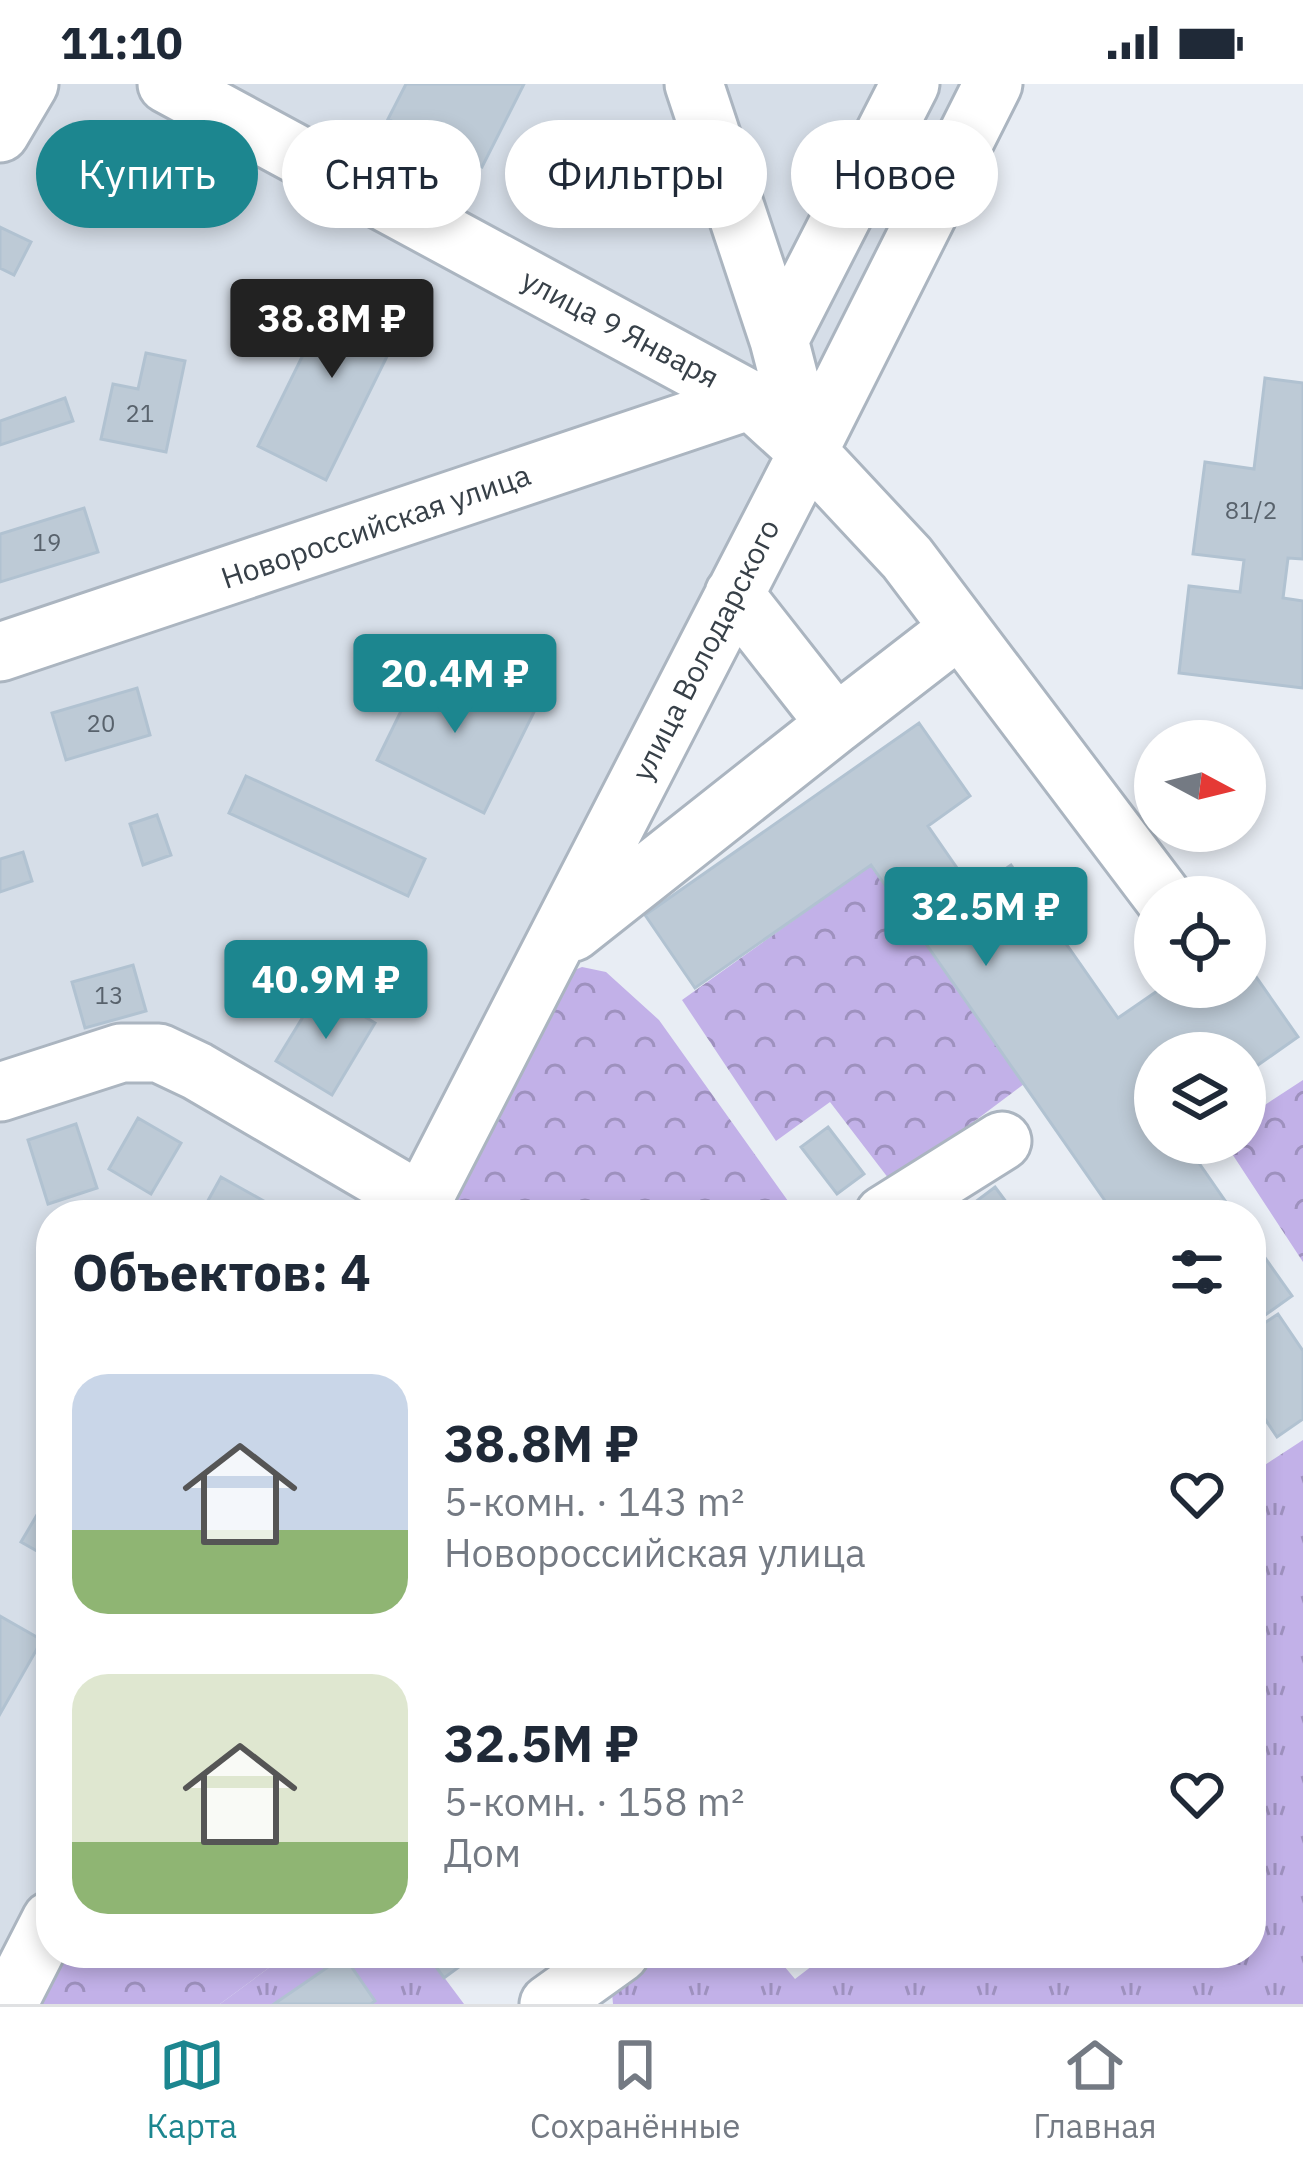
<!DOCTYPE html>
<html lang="ru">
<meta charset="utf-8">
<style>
body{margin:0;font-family:"IBM Plex Sans",sans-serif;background:#f2f2f3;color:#1f2937;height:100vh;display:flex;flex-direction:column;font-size:45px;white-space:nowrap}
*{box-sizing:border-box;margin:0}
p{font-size:39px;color:#747a83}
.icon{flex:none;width:66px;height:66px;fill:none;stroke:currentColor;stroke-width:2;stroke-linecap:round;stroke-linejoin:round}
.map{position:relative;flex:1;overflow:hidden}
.details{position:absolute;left:36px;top:1116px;width:1230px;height:768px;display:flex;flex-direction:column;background:#fff;border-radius:48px;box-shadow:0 6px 18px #0003}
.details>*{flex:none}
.banner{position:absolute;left:36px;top:36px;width:1233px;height:108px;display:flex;gap:24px}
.needle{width:78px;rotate:97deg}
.tools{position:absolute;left:1134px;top:636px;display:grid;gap:24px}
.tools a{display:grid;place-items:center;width:132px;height:132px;border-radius:50%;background:#fff;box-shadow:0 6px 18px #0003;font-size:60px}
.price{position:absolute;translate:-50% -102px;padding:0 27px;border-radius:12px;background:#1c868f;color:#fff;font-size:39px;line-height:78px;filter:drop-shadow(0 3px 6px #0008)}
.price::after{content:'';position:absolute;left:50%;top:72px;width:36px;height:27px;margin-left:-18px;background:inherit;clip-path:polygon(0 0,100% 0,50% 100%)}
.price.active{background:#222;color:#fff}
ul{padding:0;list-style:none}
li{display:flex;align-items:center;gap:36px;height:300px;padding:0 36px}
li span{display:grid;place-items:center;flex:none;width:336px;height:240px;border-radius:36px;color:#555}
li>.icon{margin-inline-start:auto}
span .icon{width:144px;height:144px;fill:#fffc;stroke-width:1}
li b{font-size:51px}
h2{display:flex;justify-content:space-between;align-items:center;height:144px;padding:0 36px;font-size:51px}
.pill{padding:0 42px;border-radius:54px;background:#fff;box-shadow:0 6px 18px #0003;font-size:42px;line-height:108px}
.pill.active{background:#1c868f;color:#fff}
.status{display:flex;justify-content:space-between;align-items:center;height:84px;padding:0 60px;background:#fff;direction:ltr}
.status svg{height:33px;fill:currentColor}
.menu{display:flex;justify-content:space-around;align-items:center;height:168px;border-top:3px solid #e0e1e3;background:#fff;font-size:33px;color:#747a83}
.menu a{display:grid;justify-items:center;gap:6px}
.menu .active{color:#1c868f}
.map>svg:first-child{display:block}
.residential{fill:#d6dee8}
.grass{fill:url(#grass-tufts)}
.forest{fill:url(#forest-crowns)}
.building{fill:#bdcad6;stroke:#b1c2d1;stroke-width:3}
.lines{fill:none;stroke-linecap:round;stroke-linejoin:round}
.minor-casing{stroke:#abb5c0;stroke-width:63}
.minor{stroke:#fff;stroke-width:57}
.labels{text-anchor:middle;stroke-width:12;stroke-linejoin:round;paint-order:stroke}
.number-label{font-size:24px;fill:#58626c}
.street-label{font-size:30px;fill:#374048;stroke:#fff}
</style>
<div class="status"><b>11:10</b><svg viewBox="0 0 49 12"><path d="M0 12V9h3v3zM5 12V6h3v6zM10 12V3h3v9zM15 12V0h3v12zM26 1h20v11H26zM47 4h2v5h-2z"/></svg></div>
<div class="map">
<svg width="1303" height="1920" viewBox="0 0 1303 1920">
<defs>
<pattern id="grass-tufts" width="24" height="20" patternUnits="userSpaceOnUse" patternTransform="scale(3)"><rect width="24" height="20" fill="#c2b1e8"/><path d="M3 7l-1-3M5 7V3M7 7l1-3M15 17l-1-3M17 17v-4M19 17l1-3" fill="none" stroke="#9e91be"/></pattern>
<pattern id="forest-crowns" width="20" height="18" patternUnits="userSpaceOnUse" patternTransform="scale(3)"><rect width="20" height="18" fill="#c2b1e8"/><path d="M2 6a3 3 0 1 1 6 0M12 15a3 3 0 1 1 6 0" fill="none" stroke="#9e91be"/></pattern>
</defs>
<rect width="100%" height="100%" fill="#e8edf4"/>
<path class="residential" d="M0 0H993L415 1131H51V1836L0 1920Z"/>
<path class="grass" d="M1303 1356V1920H613L610 1887 633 1869H773L795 1895 829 1869H1251V1390Z
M289 1869H426L464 1920H220Z"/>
<path class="forest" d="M871 781 1024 1000 892 1099 830 1018 776 1057 682 916Z
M582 883 606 888 659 936 798 1131H441L567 889Z
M1303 996V1178L1225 1059H1245V1034Z
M60 1869H289L220 1920H34Z"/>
<path class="building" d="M406 0H524L482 83 388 35Z
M78 50 151 92 126 136 53 94Z
M0 143 31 158 14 191 0 184Z
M339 198 407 232 326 396 258 362Z
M146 269 185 277 166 368 101 355 113 300 138 305Z
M1265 294 1303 299V475L1288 474 1283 514 1303 517V604L1179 589 1189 502 1240 508 1244 476 1193 470 1205 378 1254 385Z
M65 314 73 337 0 361V337Z
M84 424 98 468 0 498V450Z
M427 574 534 628 484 729 377 676Z
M137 604 150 651 66 676 52 629Z
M919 639 970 712 928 742 973 807 1011 781 1118 934 1163 903H1245V877L1298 953 1245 990V969H1155V1059H1185L1235 1131H1115L871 781 695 904 645 831Z
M246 692 425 775 408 812 229 729Z
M157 731 171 771 143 781 130 740Z
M23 768 32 797 0 808V775Z
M133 881 146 927 85 944 72 898Z
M320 905 375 939 332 1011 276 977Z
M138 1034 181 1059 151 1110 109 1085Z
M76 1040 97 1104 48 1120 28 1056Z
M828 1043 864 1090 837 1110 801 1063Z
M221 1093 271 1121 266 1131H200Z
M995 1103 1016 1131H958Z
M1251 1154 1292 1212 1251 1241Z
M1278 1230 1303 1267V1335L1277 1353 1251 1314V1248Z
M51 1407V1475L21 1458Z
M0 1532 42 1556 0 1630Z
M426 1869H478L444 1894Z
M344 1872 375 1917 371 1920H274Z"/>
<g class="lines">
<g class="minor-casing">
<path id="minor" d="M167 0 751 316 808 368 907 474 1163 813
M694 0 779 256 808 368
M0 49 29 0
M779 256 910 0
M0 568 751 316
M836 640 960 544
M573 848 836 640 734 510
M0 1008 121 969H159L197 987 421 1118
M415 1131 808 368 993 0
M884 1131 1002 1057
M8 1920 51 1836
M549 1920 620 1869"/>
</g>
<use href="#minor" class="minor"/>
</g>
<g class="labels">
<g class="number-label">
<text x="140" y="338">21</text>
<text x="1251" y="435">81/2</text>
<text x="47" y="467">19</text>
<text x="101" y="648">20</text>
<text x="109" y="920">13</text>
</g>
<g class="street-label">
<text transform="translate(620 245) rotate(28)" y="10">улица 9 Января</text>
<text transform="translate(376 443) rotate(-19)" y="10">Новороссийская улица</text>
<text transform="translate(706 566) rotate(-63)" y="10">улица Володарского</text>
</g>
</g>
</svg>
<div class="tools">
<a><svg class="needle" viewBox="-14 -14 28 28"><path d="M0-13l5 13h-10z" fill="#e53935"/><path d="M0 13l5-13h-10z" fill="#747a83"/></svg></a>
<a><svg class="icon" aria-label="locate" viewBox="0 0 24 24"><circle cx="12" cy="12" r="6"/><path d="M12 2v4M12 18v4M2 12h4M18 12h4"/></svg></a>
<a><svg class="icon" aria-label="layers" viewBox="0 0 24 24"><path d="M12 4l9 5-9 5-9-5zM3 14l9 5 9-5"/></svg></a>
</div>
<b class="price active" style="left:332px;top:297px">38.8M ₽</b>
<b class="price" style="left:455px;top:652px">20.4M ₽</b>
<b class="price" style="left:986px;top:885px">32.5M ₽</b>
<b class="price" style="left:326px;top:958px">40.9M ₽</b>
<div class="banner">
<a class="pill active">Купить</a>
<a class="pill">Снять</a>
<a class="pill">Фильтры</a>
<a class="pill">Новое</a>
</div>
<section class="details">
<h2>Объектов: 4<svg class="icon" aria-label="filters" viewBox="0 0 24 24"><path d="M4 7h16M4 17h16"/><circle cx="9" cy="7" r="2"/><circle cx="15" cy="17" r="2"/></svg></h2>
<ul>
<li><span style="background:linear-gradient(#c9d6e8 65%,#8fb573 0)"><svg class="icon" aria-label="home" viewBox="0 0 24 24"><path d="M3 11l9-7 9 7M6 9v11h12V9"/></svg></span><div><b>38.8M ₽</b><p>5-комн. · 143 m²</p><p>Новороссийская улица</p></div><svg class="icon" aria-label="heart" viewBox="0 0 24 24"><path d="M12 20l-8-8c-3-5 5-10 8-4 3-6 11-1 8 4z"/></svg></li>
<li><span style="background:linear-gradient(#dfe7d0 70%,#8fb573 0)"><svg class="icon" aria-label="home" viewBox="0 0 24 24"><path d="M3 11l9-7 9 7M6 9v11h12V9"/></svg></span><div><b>32.5M ₽</b><p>5-комн. · 158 m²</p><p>Дом</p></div><svg class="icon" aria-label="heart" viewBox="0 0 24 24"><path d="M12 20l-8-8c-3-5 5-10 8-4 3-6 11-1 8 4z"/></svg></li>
</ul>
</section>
</div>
<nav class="menu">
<a class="active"><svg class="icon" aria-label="map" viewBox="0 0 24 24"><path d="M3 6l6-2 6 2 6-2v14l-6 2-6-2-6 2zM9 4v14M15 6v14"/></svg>Карта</a>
<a><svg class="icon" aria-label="saved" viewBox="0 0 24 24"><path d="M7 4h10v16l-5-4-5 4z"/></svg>Сохранённые</a>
<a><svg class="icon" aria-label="home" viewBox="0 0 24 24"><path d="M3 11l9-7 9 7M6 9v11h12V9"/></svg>Главная</a>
</nav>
